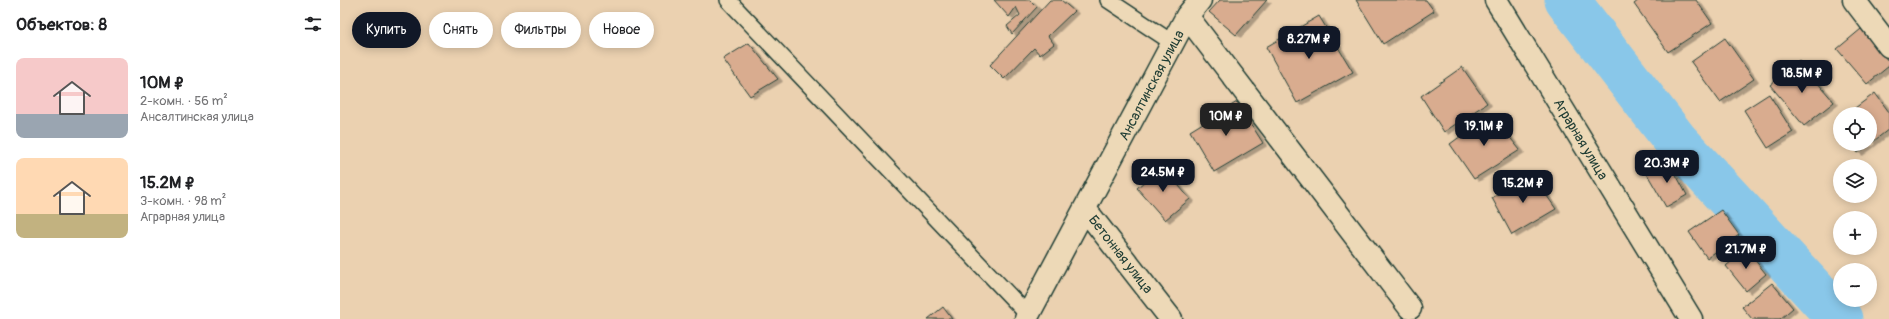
<!DOCTYPE html>
<html lang="ru">
<meta charset="utf-8">
<style>
body{margin:0;font-family:Pangolin,sans-serif;background:#f2f2f2;color:#202124;height:100vh;display:flex;flex-direction:column;font-size:15px;white-space:nowrap}
*{box-sizing:border-box;margin:0}
p{font-size:13px;color:#757577}
.icon{flex:none;width:22px;height:22px;fill:none;stroke:currentColor;stroke-width:2;stroke-linecap:round;stroke-linejoin:round}
.map{position:relative;flex:1;overflow:hidden}
.panel{display:flex;flex-direction:column;background:#fff;width:340px}
.panel>*{flex:none}
.hud{position:absolute;left:12px;top:12px;width:380px;height:36px;display:flex;gap:8px}
.fabs{position:absolute;left:1493px;top:107px;display:grid;gap:8px}
.fabs a{display:grid;place-items:center;width:44px;height:44px;border-radius:50%;background:#fff;box-shadow:0 2px 10px #0003;font-size:20px}
.price{position:absolute;translate:-50% -34px;padding:0 9px;border-radius:8px;background:#111827;color:#fff;font-size:13px;line-height:26px;filter:drop-shadow(0 1px 2px #0008)}
.price::after{content:'';position:absolute;left:50%;top:24px;width:12px;height:9px;margin-left:-6px;background:inherit;clip-path:polygon(0 0,100% 0,50% 100%)}
.price.selected{background:#222;color:#fff}
ul{padding:0;list-style:none}
li{display:flex;align-items:center;gap:12px;height:100px;padding:0 16px}
li span{display:grid;place-items:center;flex:none;width:112px;height:80px;border-radius:8px;color:#555}
li>.icon{margin-inline-start:auto}
span .icon{width:48px;height:48px;fill:#fffc;stroke-width:1}
li b{font-size:17px}
h2{display:flex;justify-content:space-between;align-items:center;height:48px;padding:0 16px;font-size:17px}
.pill{padding:0 14px;border-radius:18px;background:#fff;box-shadow:0 2px 10px #0003;font-size:14px;line-height:36px}
.pill.selected{background:#111827;color:#fff}
main{display:flex;flex:1;min-height:0}
.map>svg:first-child{display:block}
.lines{fill:none;stroke-linecap:round;stroke-linejoin:round}
.river{stroke:#89c7e9;stroke-width:45}
.building{fill:#d9ac8f;stroke:#1f3d34;filter:url(#shadow)}
.lane-casing{stroke:#1f3d34;stroke-width:18}
.street-casing{stroke:#1f3d34;stroke-width:25}
.lane{stroke:#edd9b7;stroke-width:15}
.street{stroke:#edd9b7;stroke-width:22}
.labels{text-anchor:middle;stroke-width:3;stroke-linejoin:round;paint-order:stroke}
.street-label{font-size:14px;fill:#1f3d34;stroke:#edd9b7}
</style>
<main>
<section class="panel">
<h2>Объектов: 8<svg class="icon" aria-label="filters" viewBox="0 0 24 24"><path d="M4 7h16M4 17h16"/><circle cx="9" cy="7" r="2"/><circle cx="15" cy="17" r="2"/></svg></h2>
<ul>
<li><span style="background:linear-gradient(#f6c9c9 70%,#9aa5b1 0)"><svg class="icon" aria-label="home" viewBox="0 0 24 24"><path d="M3 11l9-7 9 7M6 9v11h12V9"/></svg></span><div><b>10M ₽</b><p>2-комн. · 56 m²</p><p>Ансалтинская улица</p></div></li>
<li><span style="background:linear-gradient(#ffd9b3 70%,#c2b280 0)"><svg class="icon" aria-label="home" viewBox="0 0 24 24"><path d="M3 11l9-7 9 7M6 9v11h12V9"/></svg></span><div><b>15.2M ₽</b><p>3-комн. · 98 m²</p><p>Аграрная улица</p></div></li>
</ul>
</section>
<div class="map">
<svg width="1549" height="319" viewBox="0 0 1549 319">
<defs>
<filter id="shadow"><feDropShadow dx="4.5" dy="2.5" stdDeviation="0" flood-color="#0004"/></filter>
</defs>
<rect width="100%" height="100%" fill="#ebd1b0"/>
<filter id="ink" filterUnits="userSpaceOnUse"><feTurbulence type="fractalNoise" baseFrequency=".025" numOctaves="2"/><feDisplacementMap in="SourceGraphic" scale="8" xChannelSelector="R" yChannelSelector="G"/><feConvolveMatrix kernelMatrix="1 2 1 2 8 2 1 2 1" color-interpolation-filters="sRGB"/></filter>
<g filter="url(#ink)">
<g class="lines">
<path class="river" d="M1227 0 1336 141 1500 319"/>
</g>
<path class="building" d="M654 0H690L697 7 672 34 667 26 680 15 676 7 669 17Z
M710 0H721L734 11 708 36 714 44 700 55 694 48 664 79 650 65Z
M880 0H927L896 35 869 12Z
M1016 0H1086L1094 11 1043 44Z
M1299 0H1356L1372 23 1328 52 1294 4Z
M979 16 1013 72 957 103 926 47Z
M1521 29 1549 62V66L1527 84 1497 49Z
M1385 38 1414 79 1380 102 1351 62Z
M409 43 438 79 410 96 383 59Z
M1459 61 1494 102 1464 126 1430 85Z
M1122 67 1147 103 1104 132 1081 96Z
M1535 93 1549 112V129L1530 144V114H1507Z
M1429 94 1453 132 1428 148 1404 110Z
M897 102 923 143 874 172 850 131Z
M1151 114 1180 150 1134 179 1110 144Z
M1511 144H1530L1518 153Z
M1329 162 1347 195 1326 207 1307 174Z
M822 166 850 199 825 220 797 188Z
M1191 173 1216 209 1172 235 1152 198Z
M1381 210 1399 235 1367 258 1349 232Z
M1406 249 1426 274 1406 291 1386 266Z
M1432 283 1453 308 1440 319H1412L1402 307Z
M603 307 612 319H588Z"/>
<g class="lines">
<g class="lane-casing">
<path id="lane" d="M388 0 689 316
M768 0 833 43"/>
</g>
<g class="street-casing">
<path id="street" d="M1156 0 1351 319
M1514 0 1549 46
M847 16 1070 308
M745 209 831 319
M686 319 847 16 860 0"/>
</g>
<use href="#lane" class="lane"/>
<use href="#street" class="street"/>
</g>
</g>
<g class="labels">
<g class="street-label">
<text transform="translate(811 85) rotate(-62)" y="5">Ансалтинская улица</text>
<text transform="translate(1241 139) rotate(59)" y="5">Аграрная улица</text>
<text transform="translate(781 254) rotate(52)" y="5">Бетонная улица</text>
</g>
</g>
</svg>
<div class="fabs">
<a><svg class="icon" aria-label="locate" viewBox="0 0 24 24"><circle cx="12" cy="12" r="6"/><path d="M12 2v4M12 18v4M2 12h4M18 12h4"/></svg></a>
<a><svg class="icon" aria-label="layers" viewBox="0 0 24 24"><path d="M12 4l9 5-9 5-9-5zM3 14l9 5 9-5"/></svg></a>
<a>+</a>
<a>−</a>
</div>
<b class="price" style="left:969px;top:60px">8.27M ₽</b>
<b class="price" style="left:1462px;top:94px">18.5M ₽</b>
<b class="price selected" style="left:886px;top:137px">10M ₽</b>
<b class="price" style="left:1144px;top:147px">19.1M ₽</b>
<b class="price" style="left:1327px;top:184px">20.3M ₽</b>
<b class="price" style="left:823px;top:193px">24.5M ₽</b>
<b class="price" style="left:1183px;top:204px">15.2M ₽</b>
<b class="price" style="left:1406px;top:270px">21.7M ₽</b>
<div class="hud">
<a class="pill selected">Купить</a>
<a class="pill">Снять</a>
<a class="pill">Фильтры</a>
<a class="pill">Новое</a>
</div>
</div>
</main>
